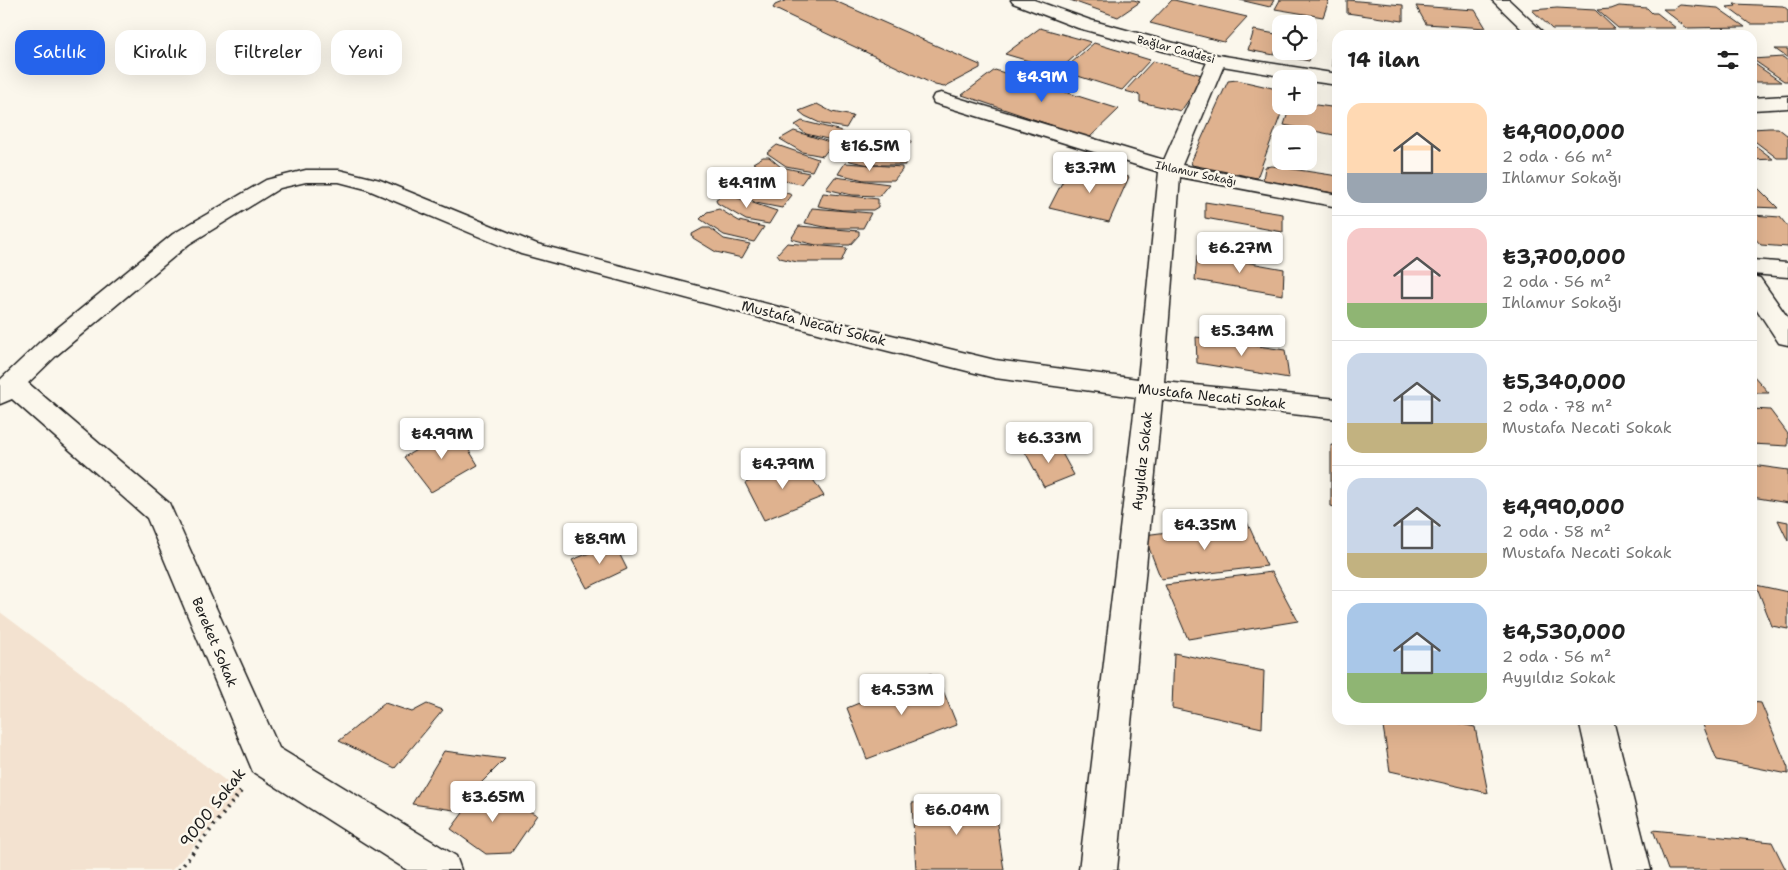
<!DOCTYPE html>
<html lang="tr">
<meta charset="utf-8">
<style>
body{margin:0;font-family:"Shantell Sans",sans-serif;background:#f6f6f6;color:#222;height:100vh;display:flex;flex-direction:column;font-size:19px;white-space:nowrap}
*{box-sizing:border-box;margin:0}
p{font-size:16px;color:#767676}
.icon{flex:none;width:28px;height:28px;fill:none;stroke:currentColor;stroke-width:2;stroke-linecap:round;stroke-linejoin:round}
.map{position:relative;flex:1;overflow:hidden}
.details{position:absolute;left:1332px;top:30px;width:425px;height:695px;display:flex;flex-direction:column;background:#fff;border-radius:15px;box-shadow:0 5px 20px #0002}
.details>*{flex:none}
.top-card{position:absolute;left:15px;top:30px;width:475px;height:45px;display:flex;gap:10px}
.fabs{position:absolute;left:1272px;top:15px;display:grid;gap:10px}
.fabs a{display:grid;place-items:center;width:45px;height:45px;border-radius:10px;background:#fff;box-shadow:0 5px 20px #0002;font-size:25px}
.price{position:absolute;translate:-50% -42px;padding:0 11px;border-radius:5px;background:#fff;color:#222;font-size:16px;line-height:32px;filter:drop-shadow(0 1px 2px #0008)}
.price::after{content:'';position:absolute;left:50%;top:30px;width:15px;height:11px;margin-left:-8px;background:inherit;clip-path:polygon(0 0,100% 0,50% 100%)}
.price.current{background:#2563eb;color:#fff}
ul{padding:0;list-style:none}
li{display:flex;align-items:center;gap:15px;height:125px;padding:0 15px}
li+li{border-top:1px solid #e0e0e0}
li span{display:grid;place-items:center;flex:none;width:140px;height:100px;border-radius:15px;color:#555}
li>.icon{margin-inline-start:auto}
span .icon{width:60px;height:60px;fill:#fffc;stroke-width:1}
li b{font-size:21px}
h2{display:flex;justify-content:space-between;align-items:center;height:60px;padding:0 15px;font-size:21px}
.pill{padding:0 18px;border-radius:15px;background:#fff;box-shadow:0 5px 20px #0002;font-size:18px;line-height:45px}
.pill.current{background:#2563eb;color:#fff}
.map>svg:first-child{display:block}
.built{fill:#f3e2d0}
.building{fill:#dfb28f;stroke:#1c1c1c}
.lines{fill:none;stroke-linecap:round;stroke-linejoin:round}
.minor-casing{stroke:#1c1c1c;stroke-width:3}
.tertiary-casing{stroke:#1c1c1c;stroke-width:3}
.secondary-casing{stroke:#1c1c1c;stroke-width:3}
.path{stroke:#1c1c1c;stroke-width:4;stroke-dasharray:2 5;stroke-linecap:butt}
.minor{fill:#fbf7ec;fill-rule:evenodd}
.tertiary{fill:#fbf7ec;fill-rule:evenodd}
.secondary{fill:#fbf7ec;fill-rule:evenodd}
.labels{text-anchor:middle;stroke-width:5;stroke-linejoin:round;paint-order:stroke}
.far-street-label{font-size:11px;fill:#1c1c1c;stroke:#fbf7ec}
.street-label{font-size:14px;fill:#1c1c1c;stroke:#fbf7ec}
.near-street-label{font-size:16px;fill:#1c1c1c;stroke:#fbf7ec}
</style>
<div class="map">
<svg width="1788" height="870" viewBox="0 0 1788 870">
<rect width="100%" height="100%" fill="#fbf7ec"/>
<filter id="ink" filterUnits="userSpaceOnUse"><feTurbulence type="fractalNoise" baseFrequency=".02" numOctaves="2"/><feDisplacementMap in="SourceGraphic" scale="10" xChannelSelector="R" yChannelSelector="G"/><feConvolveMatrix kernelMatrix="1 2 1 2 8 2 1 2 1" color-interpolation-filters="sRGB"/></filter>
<g filter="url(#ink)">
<path class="built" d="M0 612 242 793 172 870H0Z"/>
<path class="building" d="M787 0H833L980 65V68L944 87 935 85 773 8 775 5Z
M1070 0H1134L1140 2 1118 17Z
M1172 0H1174L1247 17 1224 42 1150 23Z
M1240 0H1274L1270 7Z
M1280 0H1329L1323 17 1275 9Z
M1347 0 1403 5V21L1347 13Z
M1734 4 1783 6 1788 10V24H1750L1727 7 1736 6Z
M1680 5 1718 8 1745 27 1687 28 1663 9H1674Z
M1416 6 1475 10 1486 28 1426 24Z
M1619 6 1647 8 1652 13H1657L1676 28H1618L1597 10 1611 9Z
M1557 8 1595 10 1615 29H1552L1532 10Z
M1040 28 1091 42 1059 70 1005 54Z
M1254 30 1281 35 1274 55 1248 50Z
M1309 39 1315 40 1309 61 1280 55 1281 50 1309 51Z
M1333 41 1338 42V66H1332Z
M1094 43 1150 60 1122 90 1062 71Z
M1775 49H1788V58Z
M1783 57 1788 61V81H1784L1752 59Z
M1153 61 1205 76 1181 111 1140 102V95L1125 91Z
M1752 62 1781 82H1755L1752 80Z
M995 70 1119 109 1089 138 962 95Z
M1237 80 1281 90V106H1284L1257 178 1192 165 1191 162 1228 81Z
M817 104 832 112 853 116 846 128 822 124 805 116 799 111Z
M1309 104 1338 108 1334 135 1284 125 1290 106H1309Z
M802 121 842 131 836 141 806 134 795 125Z
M1769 128H1778L1788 136V158H1777L1752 139V129Z
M794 131 833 143 823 156 802 152 780 139Z
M866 136 910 140 911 143 903 150 878 151 859 146Z
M1752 143 1773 159 1752 160Z
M777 145 818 159 812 171 786 166 767 153Z
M856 150 878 154 904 153 905 165H869L850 161 847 159Z
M763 157H769L781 167 809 173 801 184 779 180 753 163Z
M845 163 902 167V170L894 180H864L838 174Z
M1272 166 1338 176V194L1263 180 1265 167Z
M1070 167 1129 177 1109 222 1049 208Z
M742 177 792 195 782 208 756 203 730 188 728 184Z
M835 177 889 184 879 196 852 195 826 189Z
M1752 182 1778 208 1752 207Z
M823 193 878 199V207L873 210H842L818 206Z
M726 194 777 211 769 224 746 220 717 203 716 199Z
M1205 202 1283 214V232L1205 218Z
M812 208 871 213 863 228H830L805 223Z
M719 209 739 221 764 227 754 242 724 235 700 219 707 212Z
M1752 215 1780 217 1788 227V247L1761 245 1752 235Z
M799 226 859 231V235L850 245H816L791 239Z
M703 228H710L724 239 750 244 742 258 716 252 693 238 692 234Z
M787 243 847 248 841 262H797L780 258 777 254Z
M1201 254 1284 269 1283 295 1195 280 1197 255Z
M1196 337 1285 350 1289 378 1197 363Z
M1752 374 1769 393H1752Z
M1752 409 1770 410 1788 434V446L1752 444Z
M450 431 458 432 478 465 431 492 404 457Z
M1047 443 1058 446 1074 475 1044 487 1024 450Z
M1331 445 1338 446V508L1331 506Z
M795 463H802L824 496 764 520 745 483Z
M1752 465 1788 470V503L1752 497Z
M1778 520 1788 522V541Z
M1247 522 1267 566 1161 579 1144 535Z
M614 543 627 569 587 588 572 560Z
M1272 572 1298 621 1188 639 1165 585Z
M1756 585 1788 592V629L1772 626Z
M1174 653 1264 671 1262 728 1172 708Z
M929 674 938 678 957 725 867 759 847 708Z
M1752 702 1761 703 1788 768V774L1717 760 1701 720H1752Z
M385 703 412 712 427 704 443 710 395 768 339 741Z
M1382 720H1443L1475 727 1488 793 1390 771Z
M444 751 505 759 454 810 412 804Z
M482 787 537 815 511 853 486 854 451 829Z
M993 798 1004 870H916L912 803Z
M1653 830 1772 842 1786 870H1668Z"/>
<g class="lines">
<g class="minor-casing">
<path id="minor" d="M1492 0H1509L1546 35H1528Z
M1217 55 1223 56 1226 60 1182 165 1338 195V207L1180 177 1164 382 1338 399V419L1162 400 1117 870H1079L1136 397 995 378 821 334 521 254 366 189 339 182H306L280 188 189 244 57 355 28 383 169 503 279 748 456 856 461 870H407L253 772 147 518 12 399 0 404V380L39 343 173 234 266 180 306 170H339L380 180 537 244 821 318 995 360 1138 379 1159 172 934 103 932 99 934 95 941 93 948 95 1164 160 1208 60 1211 56Z
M1752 260 1788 263V277L1752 274Z
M1579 720H1613L1651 870H1613Z"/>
</g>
<g class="tertiary-casing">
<path id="tertiary" d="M1752 276 1760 278 1788 318V345L1779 343 1752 302Z"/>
</g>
<g class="secondary-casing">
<path id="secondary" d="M1011 0H1034L1090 20 1218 55 1338 74V85L1309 81V79H1298L1211 64 1078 28 1013 3Z
M1788 96V108L1752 110V98Z"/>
</g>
<path class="path" d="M179 870 242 790"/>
<use href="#minor" class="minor"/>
<use href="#tertiary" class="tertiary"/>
<use href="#secondary" class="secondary"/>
</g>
</g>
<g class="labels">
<g class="far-street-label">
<text transform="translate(1176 49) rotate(15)" y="4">Bağlar Caddesi</text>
<text transform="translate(1196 173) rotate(12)" y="4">Ihlamur Sokağı</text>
</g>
<g class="street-label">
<text transform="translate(814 323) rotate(14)" y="5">Mustafa Necati Sokak</text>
<text transform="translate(1212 396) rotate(6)" y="5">Mustafa Necati Sokak</text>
<text transform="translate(1142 461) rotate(-84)" y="5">Ayyıldız Sokak</text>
<text transform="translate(215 642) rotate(67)" y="5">Bereket Sokak</text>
</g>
<g class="near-street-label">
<text transform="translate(212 807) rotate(-52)" y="6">9000 Sokak</text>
</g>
</g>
</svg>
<div class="fabs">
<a><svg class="icon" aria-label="locate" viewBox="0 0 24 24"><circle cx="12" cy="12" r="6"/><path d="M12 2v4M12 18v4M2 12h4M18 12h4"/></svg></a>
<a>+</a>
<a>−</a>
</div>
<b class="price current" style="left:1042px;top:103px">₺4.9M</b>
<b class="price" style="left:870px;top:172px">₺16.5M</b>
<b class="price" style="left:1090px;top:194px">₺3.7M</b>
<b class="price" style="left:747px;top:209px">₺4.91M</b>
<b class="price" style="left:1240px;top:274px">₺6.27M</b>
<b class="price" style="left:1242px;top:357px">₺5.34M</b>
<b class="price" style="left:442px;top:460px">₺4.99M</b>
<b class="price" style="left:1049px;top:464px">₺6.33M</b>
<b class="price" style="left:783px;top:490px">₺4.79M</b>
<b class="price" style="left:1205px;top:551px">₺4.35M</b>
<b class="price" style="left:600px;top:565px">₺8.9M</b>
<b class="price" style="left:902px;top:716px">₺4.53M</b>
<b class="price" style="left:493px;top:823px">₺3.65M</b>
<b class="price" style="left:957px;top:836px">₺6.04M</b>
<div class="top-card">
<a class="pill current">Satılık</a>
<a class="pill">Kiralık</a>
<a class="pill">Filtreler</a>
<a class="pill">Yeni</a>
</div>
<section class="details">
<h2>14 ilan<svg class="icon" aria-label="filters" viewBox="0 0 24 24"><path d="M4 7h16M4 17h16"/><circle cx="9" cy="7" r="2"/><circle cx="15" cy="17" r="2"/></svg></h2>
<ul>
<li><span style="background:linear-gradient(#ffd9b3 70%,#9aa5b1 0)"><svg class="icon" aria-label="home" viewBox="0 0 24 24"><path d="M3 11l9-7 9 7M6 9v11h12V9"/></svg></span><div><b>₺4,900,000</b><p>2 oda · 66 m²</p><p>Ihlamur Sokağı</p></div></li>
<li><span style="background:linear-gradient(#f6c9c9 75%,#8fb573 0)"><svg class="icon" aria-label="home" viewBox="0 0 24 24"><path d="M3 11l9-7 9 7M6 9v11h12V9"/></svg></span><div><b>₺3,700,000</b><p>2 oda · 56 m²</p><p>Ihlamur Sokağı</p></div></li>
<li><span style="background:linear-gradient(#c9d6e8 70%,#c2b280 0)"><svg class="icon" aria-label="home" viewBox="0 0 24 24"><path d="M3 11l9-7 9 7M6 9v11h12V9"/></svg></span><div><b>₺5,340,000</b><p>2 oda · 78 m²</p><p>Mustafa Necati Sokak</p></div></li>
<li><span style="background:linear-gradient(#c9d6e8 75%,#c2b280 0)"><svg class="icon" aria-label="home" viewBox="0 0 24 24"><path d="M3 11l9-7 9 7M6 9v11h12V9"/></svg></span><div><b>₺4,990,000</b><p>2 oda · 58 m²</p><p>Mustafa Necati Sokak</p></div></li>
<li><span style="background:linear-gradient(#a9c7e8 70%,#8fb573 0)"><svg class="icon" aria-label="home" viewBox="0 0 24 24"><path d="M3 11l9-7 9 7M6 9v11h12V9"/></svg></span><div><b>₺4,530,000</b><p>2 oda · 56 m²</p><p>Ayyıldız Sokak</p></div></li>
</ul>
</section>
</div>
